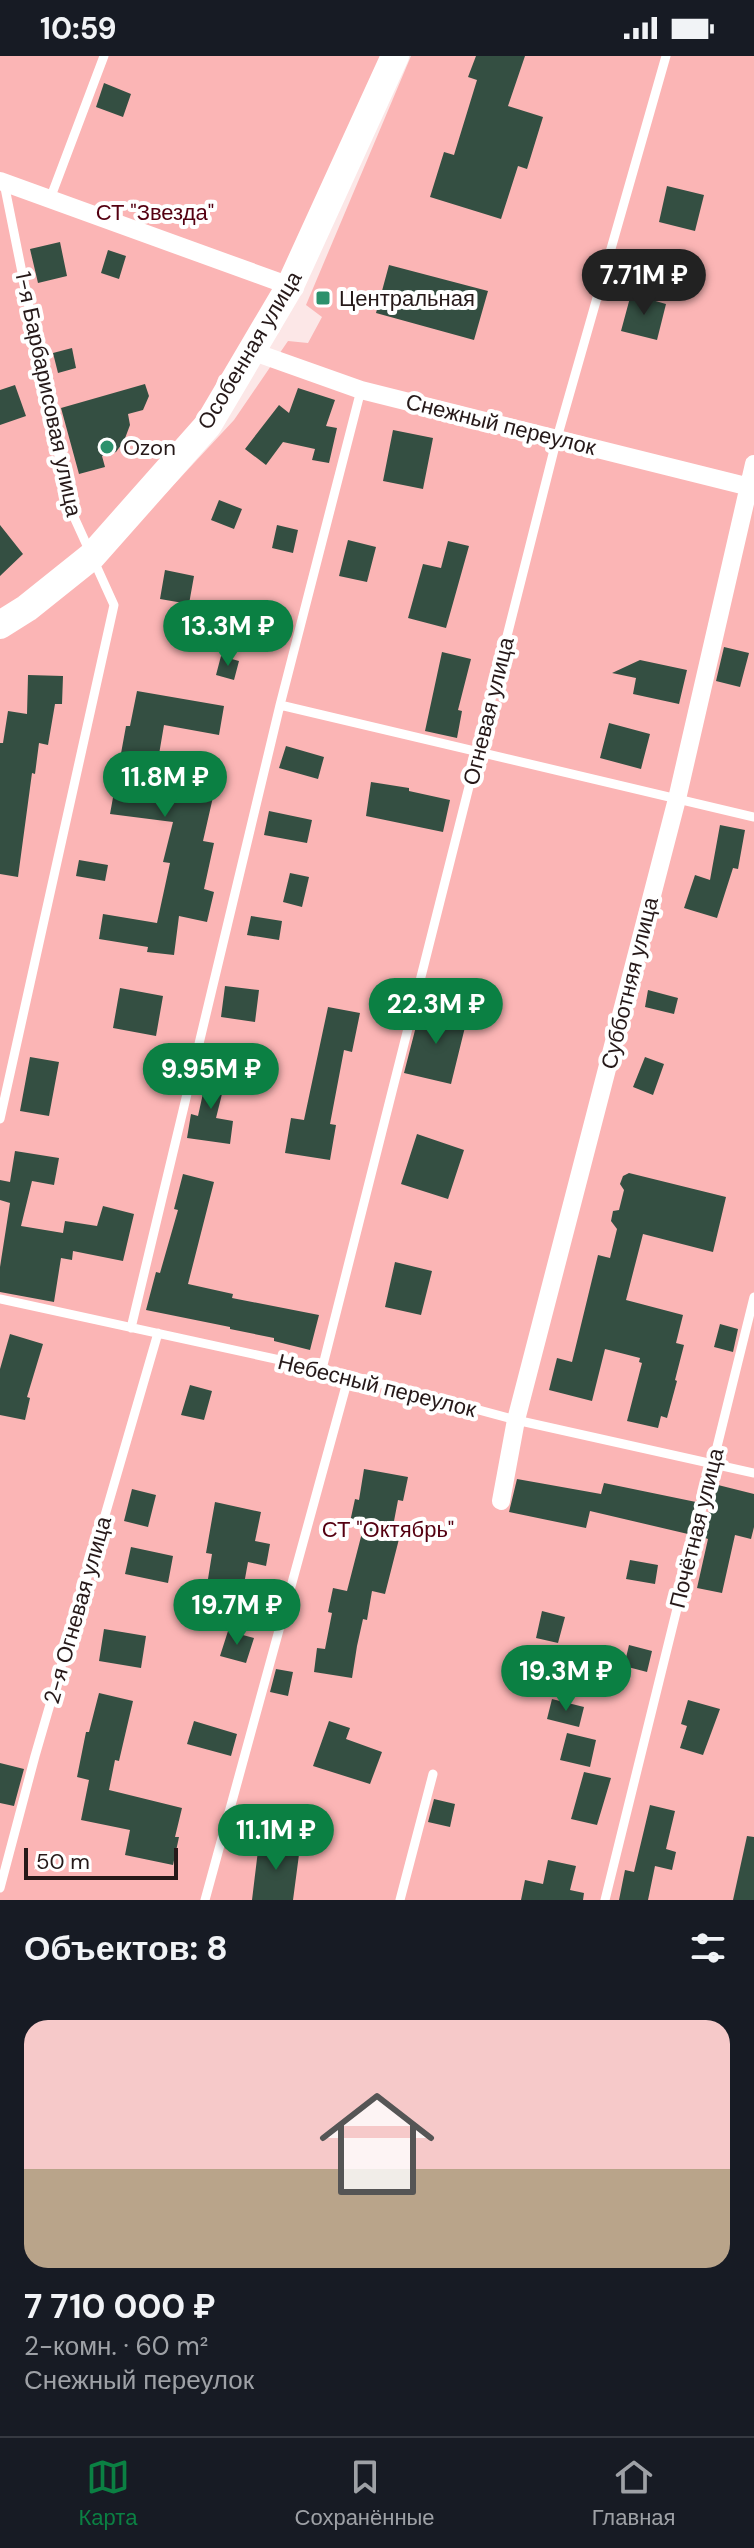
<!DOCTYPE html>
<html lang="ru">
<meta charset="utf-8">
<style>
body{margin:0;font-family:"DM Sans",sans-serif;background:#20242c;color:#f1f3f6;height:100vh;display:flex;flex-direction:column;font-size:30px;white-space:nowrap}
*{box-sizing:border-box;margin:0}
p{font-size:26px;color:#9ea1a6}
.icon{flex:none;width:44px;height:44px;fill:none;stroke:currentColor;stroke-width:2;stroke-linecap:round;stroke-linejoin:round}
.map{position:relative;height:1844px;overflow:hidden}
.drawer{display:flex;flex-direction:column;background:#171b24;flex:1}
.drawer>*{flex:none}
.scale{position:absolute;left:24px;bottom:20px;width:154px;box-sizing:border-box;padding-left:8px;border:4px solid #261919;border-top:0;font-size:22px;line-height:28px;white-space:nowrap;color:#261919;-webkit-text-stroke:6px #fff;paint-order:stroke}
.price{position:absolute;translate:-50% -68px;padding:0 18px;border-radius:28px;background:#0b8043;color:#fff;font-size:26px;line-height:52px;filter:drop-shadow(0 2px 4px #0008)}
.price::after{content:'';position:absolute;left:50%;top:48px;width:24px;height:18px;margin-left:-12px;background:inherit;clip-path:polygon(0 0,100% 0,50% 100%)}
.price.selected{background:#222;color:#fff}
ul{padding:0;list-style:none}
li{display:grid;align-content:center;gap:16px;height:424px;padding:0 24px}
li span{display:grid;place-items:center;height:248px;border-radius:24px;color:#555}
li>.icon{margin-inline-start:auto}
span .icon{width:144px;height:144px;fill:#fffc;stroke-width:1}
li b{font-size:34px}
h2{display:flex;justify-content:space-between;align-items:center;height:96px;padding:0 24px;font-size:34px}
.status{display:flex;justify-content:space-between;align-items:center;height:56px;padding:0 40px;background:#171b24;direction:ltr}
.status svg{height:22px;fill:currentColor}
.menu{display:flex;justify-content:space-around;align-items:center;height:112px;border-top:2px solid #363941;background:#171b24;font-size:22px;color:#9ea1a6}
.menu a{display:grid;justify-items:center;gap:4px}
.menu .selected{color:#0b8043}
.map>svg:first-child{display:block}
.green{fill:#fbb5b5}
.building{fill:#344f42}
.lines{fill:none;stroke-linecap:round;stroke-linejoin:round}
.service{stroke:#fff;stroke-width:9}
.minor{stroke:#fff;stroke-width:18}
.primary{stroke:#fff;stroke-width:28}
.poi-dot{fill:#2c916c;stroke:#fff;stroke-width:3}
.labels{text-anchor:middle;stroke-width:8;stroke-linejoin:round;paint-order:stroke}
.park-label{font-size:22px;fill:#540011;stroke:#fff}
.poi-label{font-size:22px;fill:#261919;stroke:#fff;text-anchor:start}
.street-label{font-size:22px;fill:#261919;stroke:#fff}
</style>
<div class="status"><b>10:59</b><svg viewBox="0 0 49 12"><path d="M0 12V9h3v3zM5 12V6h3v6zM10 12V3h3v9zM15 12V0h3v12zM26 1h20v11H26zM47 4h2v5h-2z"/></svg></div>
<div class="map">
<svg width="754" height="1844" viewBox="0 0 754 1844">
<rect width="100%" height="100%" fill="#fce7e7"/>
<path class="green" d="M0 0H395L289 238 148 429 83 498 0 558Z
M411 0H754V1844H0V580L167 436 234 364 288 285 308 287 322 261 306 249Z"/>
<path class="building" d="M476 0H525L508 50 543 61 527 113 518 110 501 163 430 141 444 96 454 99 477 24 468 21Z
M104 27 131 38 123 61 96 51Z
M667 130 704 139 695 175 659 166Z
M60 186 67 220 38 227 30 193Z
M108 194 126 200 119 223 101 217Z
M389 209 488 235 474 284 376 257Z
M631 238 666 248 657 284 621 275Z
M72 292 76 312 58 317 53 297Z
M145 328 149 340 143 354 128 358 130 369 124 385 116 396 102 400 105 411 79 418 61 352Z
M15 329 26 360 0 369V334Z
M298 332 335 344 326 370 337 372 329 407 312 404 315 393 283 386 266 409 245 393 279 349 289 357Z
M393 374 433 382 423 433 383 425Z
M219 444 242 453 234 473 211 464Z
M0 469 23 498 0 520Z
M277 469 298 474 293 497 272 492Z
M348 484 376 491 367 526 339 520Z
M448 485 469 490 446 572 408 562 423 508 441 512Z
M165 514 194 520 189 548 160 543Z
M239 560 259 565 254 584 235 578Z
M724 591 749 597 740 631 716 625Z
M442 596 471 603 458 654 462 655 457 682 425 675Z
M221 600 239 605 234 624 216 619Z
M640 604 687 614 679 648 633 638 636 622 612 617Z
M28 619 63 620 62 648H55L48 689 39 687 35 718 32 717 18 821 0 818V687H3L8 655 27 658Z
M137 635 224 650 219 679 164 669 154 728 213 741 203 785 214 787 204 833 214 836 207 866 179 860 174 899 147 896 148 891 99 883 103 858 157 867 170 807 163 806 173 766 110 758 126 670H130Z
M609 667 650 678 641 713 600 702Z
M286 690 324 701 318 723 279 712Z
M371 726 409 732V735L450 744 443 776 366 760Z
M269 755 312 764 307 787 264 779Z
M720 769 745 774 738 813 733 812 717 862 684 852 695 819 710 824Z
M79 804 108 809 105 825 76 820Z
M290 817 309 821 302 851 283 846Z
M251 860 282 865 279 884 247 879Z
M225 930 259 934 255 966 221 961Z
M120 932 163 940 156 980 113 972Z
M648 934 678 942 674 958 645 951Z
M328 951 360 957 352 996 344 994 330 1068 336 1069 330 1104 285 1097 291 1062 304 1064Z
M421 951 467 963 451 1028 404 1017Z
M30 1001 59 1006 49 1060 20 1055Z
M645 1001 664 1008 653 1039 633 1031Z
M209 1010 228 1014 216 1062 233 1065 230 1088 187 1082 191 1058 198 1060Z
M417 1078 464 1094 448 1143 401 1128Z
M15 1095 59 1102 54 1129 32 1125 21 1170 63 1177 65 1165 97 1170 103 1150 134 1158 123 1205 73 1195 72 1204 61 1202 54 1246 0 1236V1211L10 1147 0 1144V1124L10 1126Z
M629 1117 726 1141 713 1196 643 1178 626 1244 683 1259 676 1287 684 1289 675 1324 677 1325 667 1362 661 1360 658 1372 627 1365 642 1307 639 1306 640 1302 605 1293 592 1345 549 1334 557 1302 572 1306 598 1199 610 1202 617 1173 611 1165 613 1155 619 1154 624 1134 620 1128 623 1120Z
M183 1118 214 1126 188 1228 233 1238 232 1242 319 1259 310 1294 274 1285V1282L230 1273V1271L146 1254 156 1216 160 1217 178 1154 174 1153Z
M395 1206 432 1215 421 1259 385 1251Z
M720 1268 738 1273 733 1296 714 1291Z
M10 1278 43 1288 27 1341 30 1342 25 1364 0 1359V1313Z
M190 1329 212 1335 204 1364 181 1359Z
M364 1413 408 1421 403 1445 398 1444 391 1481 399 1483 385 1538 372 1535 367 1564 363 1563 357 1590 352 1622 314 1616 317 1592 325 1593 332 1557 328 1556 333 1532 347 1535 364 1469 350 1466 355 1443 359 1444Z
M517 1423 601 1438 604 1427 696 1446 688 1478 590 1455 586 1472 509 1456Z
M718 1429 754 1438V1471L751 1483 735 1479 722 1537 697 1532 708 1483 702 1481Z
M132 1433 156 1439 148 1471 124 1465Z
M215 1446 261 1456 255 1485 270 1488 266 1510 248 1506 237 1567 202 1560 212 1498 206 1497Z
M131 1491 173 1500 168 1527 125 1518Z
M630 1504 658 1509 655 1528 626 1523Z
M542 1555 565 1561 558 1587 536 1582Z
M104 1573 146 1580 141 1612 99 1605Z
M228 1575 254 1582 246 1607 220 1600Z
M629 1589 652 1595 647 1616 624 1610Z
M276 1613 293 1616 288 1640 270 1636Z
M99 1637 133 1645 119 1705 115 1704 109 1734 182 1752 175 1781H179L173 1809 125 1799 130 1774 81 1764 89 1724 77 1721 86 1676H89Z
M552 1643 584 1651 579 1671 547 1663Z
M688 1644 720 1653 703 1699 680 1692 687 1670 681 1668Z
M194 1665 237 1678 231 1700 187 1688Z
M329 1665 350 1672 346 1683 382 1696 370 1728 313 1710Z
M567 1677 596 1684 590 1711 560 1704Z
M0 1707 24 1713 14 1750 0 1747Z
M584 1716 611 1722 597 1769 571 1763Z
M434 1743 455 1748 450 1771 428 1766Z
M650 1749 675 1755 666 1793 676 1796 672 1814 655 1810 648 1844H619L625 1814 634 1816Z
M747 1780 754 1781V1844H733Z
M259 1786 300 1791 293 1844H252Z
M548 1804 576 1810 570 1834 584 1837 583 1844H521L525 1824 543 1828Z"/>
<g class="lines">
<path class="service" d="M50 143 104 0
M280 649 754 761
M0 1063 114 549 69 450 4 127
M0 1243 349 1319 516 1364 754 1417
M131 1272 280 649 361 334
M322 1313 557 382 666 0
M0 1832 35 1700 158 1277
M205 1844 349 1319
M400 1844 433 1718
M605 1844 754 1241"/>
<path class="minor" d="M0 125 290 230
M251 295 361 334 754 432
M501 1445 516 1364 677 743 754 408"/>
<path class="primary" d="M0 569 27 552 92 500 208 369 290 230 395 0"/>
</g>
<g class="poi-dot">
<rect x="315" y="234" width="16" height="16" rx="4"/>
<circle cx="107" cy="391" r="8"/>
</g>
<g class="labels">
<g class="park-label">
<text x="155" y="164">СТ "Звезда"</text>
<text x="388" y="1481">СТ "Октябрь"</text>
</g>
<g class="poi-label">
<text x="339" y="250">Центральная</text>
<text x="123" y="399">Ozon</text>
</g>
<g class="street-label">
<text transform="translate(249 294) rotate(-59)" y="8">Особенная улица</text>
<text transform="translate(49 338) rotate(78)" y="8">1-я Барбарисовая улица</text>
<text transform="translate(501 368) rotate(14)" y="8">Снежный переулок</text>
<text transform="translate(488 655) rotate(-76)" y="8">Огневая улица</text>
<text transform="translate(629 927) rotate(-76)" y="8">Субботняя улица</text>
<text transform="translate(377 1329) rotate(14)" y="8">Небесный переулок</text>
<text transform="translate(696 1472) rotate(-76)" y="8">Почётная улица</text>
<text transform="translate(77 1554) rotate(-74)" y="8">2-я Огневая улица</text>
</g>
</g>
</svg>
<div class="scale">50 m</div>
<b class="price selected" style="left:644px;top:261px">7.71M ₽</b>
<b class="price" style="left:228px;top:612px">13.3M ₽</b>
<b class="price" style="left:165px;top:763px">11.8M ₽</b>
<b class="price" style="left:436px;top:990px">22.3M ₽</b>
<b class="price" style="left:211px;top:1055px">9.95M ₽</b>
<b class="price" style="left:237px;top:1591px">19.7M ₽</b>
<b class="price" style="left:566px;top:1657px">19.3M ₽</b>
<b class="price" style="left:276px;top:1816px">11.1M ₽</b>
</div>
<section class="drawer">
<h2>Объектов: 8<svg class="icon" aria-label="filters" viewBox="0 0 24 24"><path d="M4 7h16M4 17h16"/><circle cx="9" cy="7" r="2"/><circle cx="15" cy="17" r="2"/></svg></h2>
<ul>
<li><span style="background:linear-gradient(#f6c9c9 60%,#b9a48a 0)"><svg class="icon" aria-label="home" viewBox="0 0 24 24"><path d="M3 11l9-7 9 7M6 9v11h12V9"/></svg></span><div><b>7 710 000 ₽</b><p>2-комн. · 60 m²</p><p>Снежный переулок</p></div></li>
</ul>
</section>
<nav class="menu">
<a class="selected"><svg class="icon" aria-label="map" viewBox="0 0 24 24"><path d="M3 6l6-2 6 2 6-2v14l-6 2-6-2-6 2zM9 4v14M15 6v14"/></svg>Карта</a>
<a><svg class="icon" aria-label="saved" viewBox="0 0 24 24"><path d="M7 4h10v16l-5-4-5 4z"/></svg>Сохранённые</a>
<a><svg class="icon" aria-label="home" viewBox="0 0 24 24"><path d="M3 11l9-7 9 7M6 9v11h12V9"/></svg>Главная</a>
</nav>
